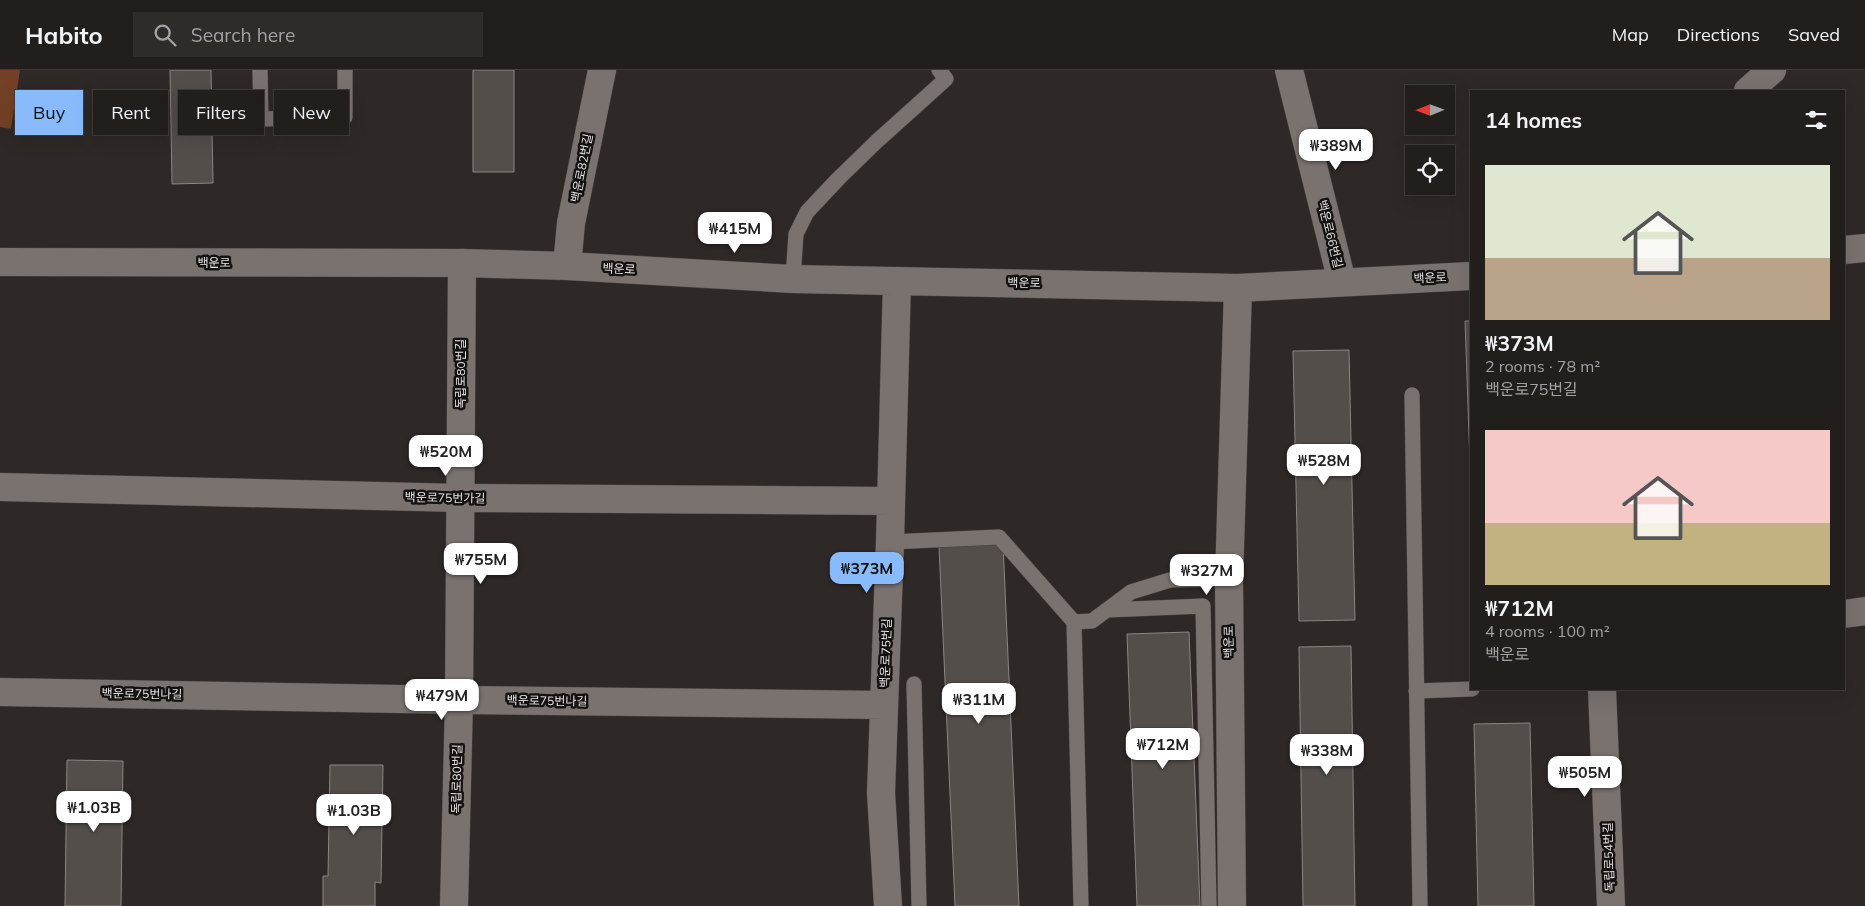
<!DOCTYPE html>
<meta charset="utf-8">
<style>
body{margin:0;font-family:Mulish,"Noto Sans KR",sans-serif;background:#2e2b29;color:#f1f3f6;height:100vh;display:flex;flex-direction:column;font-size:19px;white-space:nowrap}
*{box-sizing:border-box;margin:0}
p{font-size:16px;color:#a2a2a3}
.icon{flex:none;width:28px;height:28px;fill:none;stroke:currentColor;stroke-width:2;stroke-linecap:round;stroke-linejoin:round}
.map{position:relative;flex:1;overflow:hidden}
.side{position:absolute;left:1470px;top:20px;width:375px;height:600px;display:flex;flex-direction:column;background:#221e1c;border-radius:0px;box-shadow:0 5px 20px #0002,0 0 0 1px #3f3c3b}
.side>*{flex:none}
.guide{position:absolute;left:15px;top:20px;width:475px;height:45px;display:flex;gap:10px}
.needle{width:32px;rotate:269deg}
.buttons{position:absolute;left:1405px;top:15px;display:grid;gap:10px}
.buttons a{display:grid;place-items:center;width:50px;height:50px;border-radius:0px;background:#221e1c;box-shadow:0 5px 20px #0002,0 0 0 1px #3f3c3b;font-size:25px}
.price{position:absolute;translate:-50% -42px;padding:0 11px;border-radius:10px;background:#fff;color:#222;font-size:16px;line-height:32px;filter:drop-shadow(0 1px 2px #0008)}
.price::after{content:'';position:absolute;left:50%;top:30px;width:15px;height:11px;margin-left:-8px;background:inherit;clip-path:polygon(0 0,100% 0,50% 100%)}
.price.active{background:#89bafc;color:#111}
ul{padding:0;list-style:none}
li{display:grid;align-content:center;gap:10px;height:265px;padding:0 15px}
li span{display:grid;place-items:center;height:155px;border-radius:0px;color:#555}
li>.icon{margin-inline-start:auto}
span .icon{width:90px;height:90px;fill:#fffc;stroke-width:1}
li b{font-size:21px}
h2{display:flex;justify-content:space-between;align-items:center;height:60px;padding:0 15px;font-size:21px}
.chip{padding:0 18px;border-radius:0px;background:#221e1c;box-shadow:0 5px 20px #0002,0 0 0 1px #3f3c3b;font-size:18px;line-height:45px}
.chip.active{background:#89bafc;color:#111}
header{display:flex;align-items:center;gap:30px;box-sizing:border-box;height:70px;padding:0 25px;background:#221e1c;border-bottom:1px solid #3f3c3b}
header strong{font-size:24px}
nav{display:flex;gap:28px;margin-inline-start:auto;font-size:18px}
.search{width:350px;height:45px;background:#2e2b29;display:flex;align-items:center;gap:12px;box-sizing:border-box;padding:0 18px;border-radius:0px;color:#a2a2a3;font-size:19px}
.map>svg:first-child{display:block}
.green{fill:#734026}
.building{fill:#544e4b;stroke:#8c8582}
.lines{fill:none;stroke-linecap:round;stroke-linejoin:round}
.service-casing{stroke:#484341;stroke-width:16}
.minor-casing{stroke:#484341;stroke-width:29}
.tertiary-casing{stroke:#484341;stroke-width:29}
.service{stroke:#79726f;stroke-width:15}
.minor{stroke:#79726f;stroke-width:28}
.tertiary{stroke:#79726f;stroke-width:28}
.labels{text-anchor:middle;stroke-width:5;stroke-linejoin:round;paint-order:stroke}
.street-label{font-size:12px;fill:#e6e3e1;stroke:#141211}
</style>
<header>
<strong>Habito</strong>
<div class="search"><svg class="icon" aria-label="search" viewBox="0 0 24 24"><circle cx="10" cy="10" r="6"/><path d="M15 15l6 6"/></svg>Search here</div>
<nav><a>Map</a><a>Directions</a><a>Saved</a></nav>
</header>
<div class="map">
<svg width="1865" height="836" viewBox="0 0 1865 836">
<rect width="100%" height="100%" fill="#2e2826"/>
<path class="green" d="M0 0H20L11 59 0 57Z"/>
<path class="building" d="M170 0H211L213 113 172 114Z
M473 0H514V102H473Z
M1465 251H1471V423Z
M1349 280 1355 550 1299 551 1293 281Z
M1003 473 1019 836H955L939 476Z
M1189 562 1200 836H1137L1127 564Z
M1351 576 1355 836H1303L1299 577Z
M1530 653 1534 836H1478L1474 654Z
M67 690 123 691 121 836H65Z
M330 695H383L381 813 375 812V836H323V806H328Z"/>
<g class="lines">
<g class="service-casing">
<path id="service" d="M260 0 261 49 345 47V0
M793 209 796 164 807 142 838 109 876 72 946 9 939 0
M1412 325 1420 836
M890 472 999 467 1074 552 1092 551 1131 522 1170 510 1229 509
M1107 540 1203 536 1209 836
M1074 552 1081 836
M914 614 919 836
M1416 621 1472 619"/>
</g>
<g class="minor-casing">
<path id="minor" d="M1289 0 1342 212
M1748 21 1772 0
M1844 180 1865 178
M0 192 462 193 567 196 793 209 1238 218 1471 206
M567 196 571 153 602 0
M0 417 460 428 891 431
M1844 544 1865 541
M1602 619 1611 836
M0 622 459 630 884 635
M888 836 881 723 890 472 897 211
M1232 836 1229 509 1238 218"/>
</g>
<g class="tertiary-casing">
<path id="tertiary" d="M454 836 459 630 462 193"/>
</g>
<use href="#service" class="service"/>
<use href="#minor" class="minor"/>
<use href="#tertiary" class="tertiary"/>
</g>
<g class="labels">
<g class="street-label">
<text transform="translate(582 98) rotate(-79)" y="4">백운로82번길</text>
<text transform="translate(1330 164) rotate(76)" y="4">백운로66번길</text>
<text x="214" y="197">백운로</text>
<text transform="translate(619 199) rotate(3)" y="4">백운로</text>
<text transform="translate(1430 208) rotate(-3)" y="4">백운로</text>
<text transform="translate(1024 213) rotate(1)" y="4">백운로</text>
<text transform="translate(461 304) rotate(-90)" y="4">독립로80번길</text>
<text transform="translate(445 428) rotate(1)" y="4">백운로75번가길</text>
<text transform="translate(1229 572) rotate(-91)" y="4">백운로</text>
<text transform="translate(886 583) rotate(-88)" y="4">백운로75번길</text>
<text transform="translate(142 624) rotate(1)" y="4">백운로75번나길</text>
<text transform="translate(547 631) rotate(1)" y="4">백운로75번나길</text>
<text transform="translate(457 709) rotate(-89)" y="4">독립로80번길</text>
<text transform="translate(1609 787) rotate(-92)" y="4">독립로54번길</text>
</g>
</g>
</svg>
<div class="buttons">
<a><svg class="needle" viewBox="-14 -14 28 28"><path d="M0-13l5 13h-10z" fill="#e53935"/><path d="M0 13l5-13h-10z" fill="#a2a2a3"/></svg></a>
<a><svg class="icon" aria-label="locate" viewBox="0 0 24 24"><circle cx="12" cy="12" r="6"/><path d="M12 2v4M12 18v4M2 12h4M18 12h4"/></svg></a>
</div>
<b class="price" style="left:1336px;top:101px">₩389M</b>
<b class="price" style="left:735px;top:184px">₩415M</b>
<b class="price" style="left:446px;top:407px">₩520M</b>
<b class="price" style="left:1324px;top:416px">₩528M</b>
<b class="price" style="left:481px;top:515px">₩755M</b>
<b class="price active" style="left:867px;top:524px">₩373M</b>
<b class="price" style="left:1207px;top:526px">₩327M</b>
<b class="price" style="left:442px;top:651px">₩479M</b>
<b class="price" style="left:979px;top:655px">₩311M</b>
<b class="price" style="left:1163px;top:700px">₩712M</b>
<b class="price" style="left:1327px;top:706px">₩338M</b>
<b class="price" style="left:1585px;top:728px">₩505M</b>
<b class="price" style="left:94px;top:763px">₩1.03B</b>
<b class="price" style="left:354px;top:766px">₩1.03B</b>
<div class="guide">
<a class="chip active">Buy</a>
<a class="chip">Rent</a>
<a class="chip">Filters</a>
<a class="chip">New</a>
</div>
<section class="side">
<h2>14 homes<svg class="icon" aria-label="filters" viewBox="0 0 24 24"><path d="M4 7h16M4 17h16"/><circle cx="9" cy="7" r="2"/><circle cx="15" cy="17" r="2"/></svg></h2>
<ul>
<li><span style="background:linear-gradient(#dfe7d0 60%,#b9a48a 0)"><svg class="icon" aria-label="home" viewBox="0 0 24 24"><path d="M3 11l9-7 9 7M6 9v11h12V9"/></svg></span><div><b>₩373M</b><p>2 rooms · 78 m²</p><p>백운로75번길</p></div></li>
<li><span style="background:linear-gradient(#f6c9c9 60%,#c2b280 0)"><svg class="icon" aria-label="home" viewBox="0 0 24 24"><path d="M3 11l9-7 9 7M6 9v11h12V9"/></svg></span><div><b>₩712M</b><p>4 rooms · 100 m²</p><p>백운로</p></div></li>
</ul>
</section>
</div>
